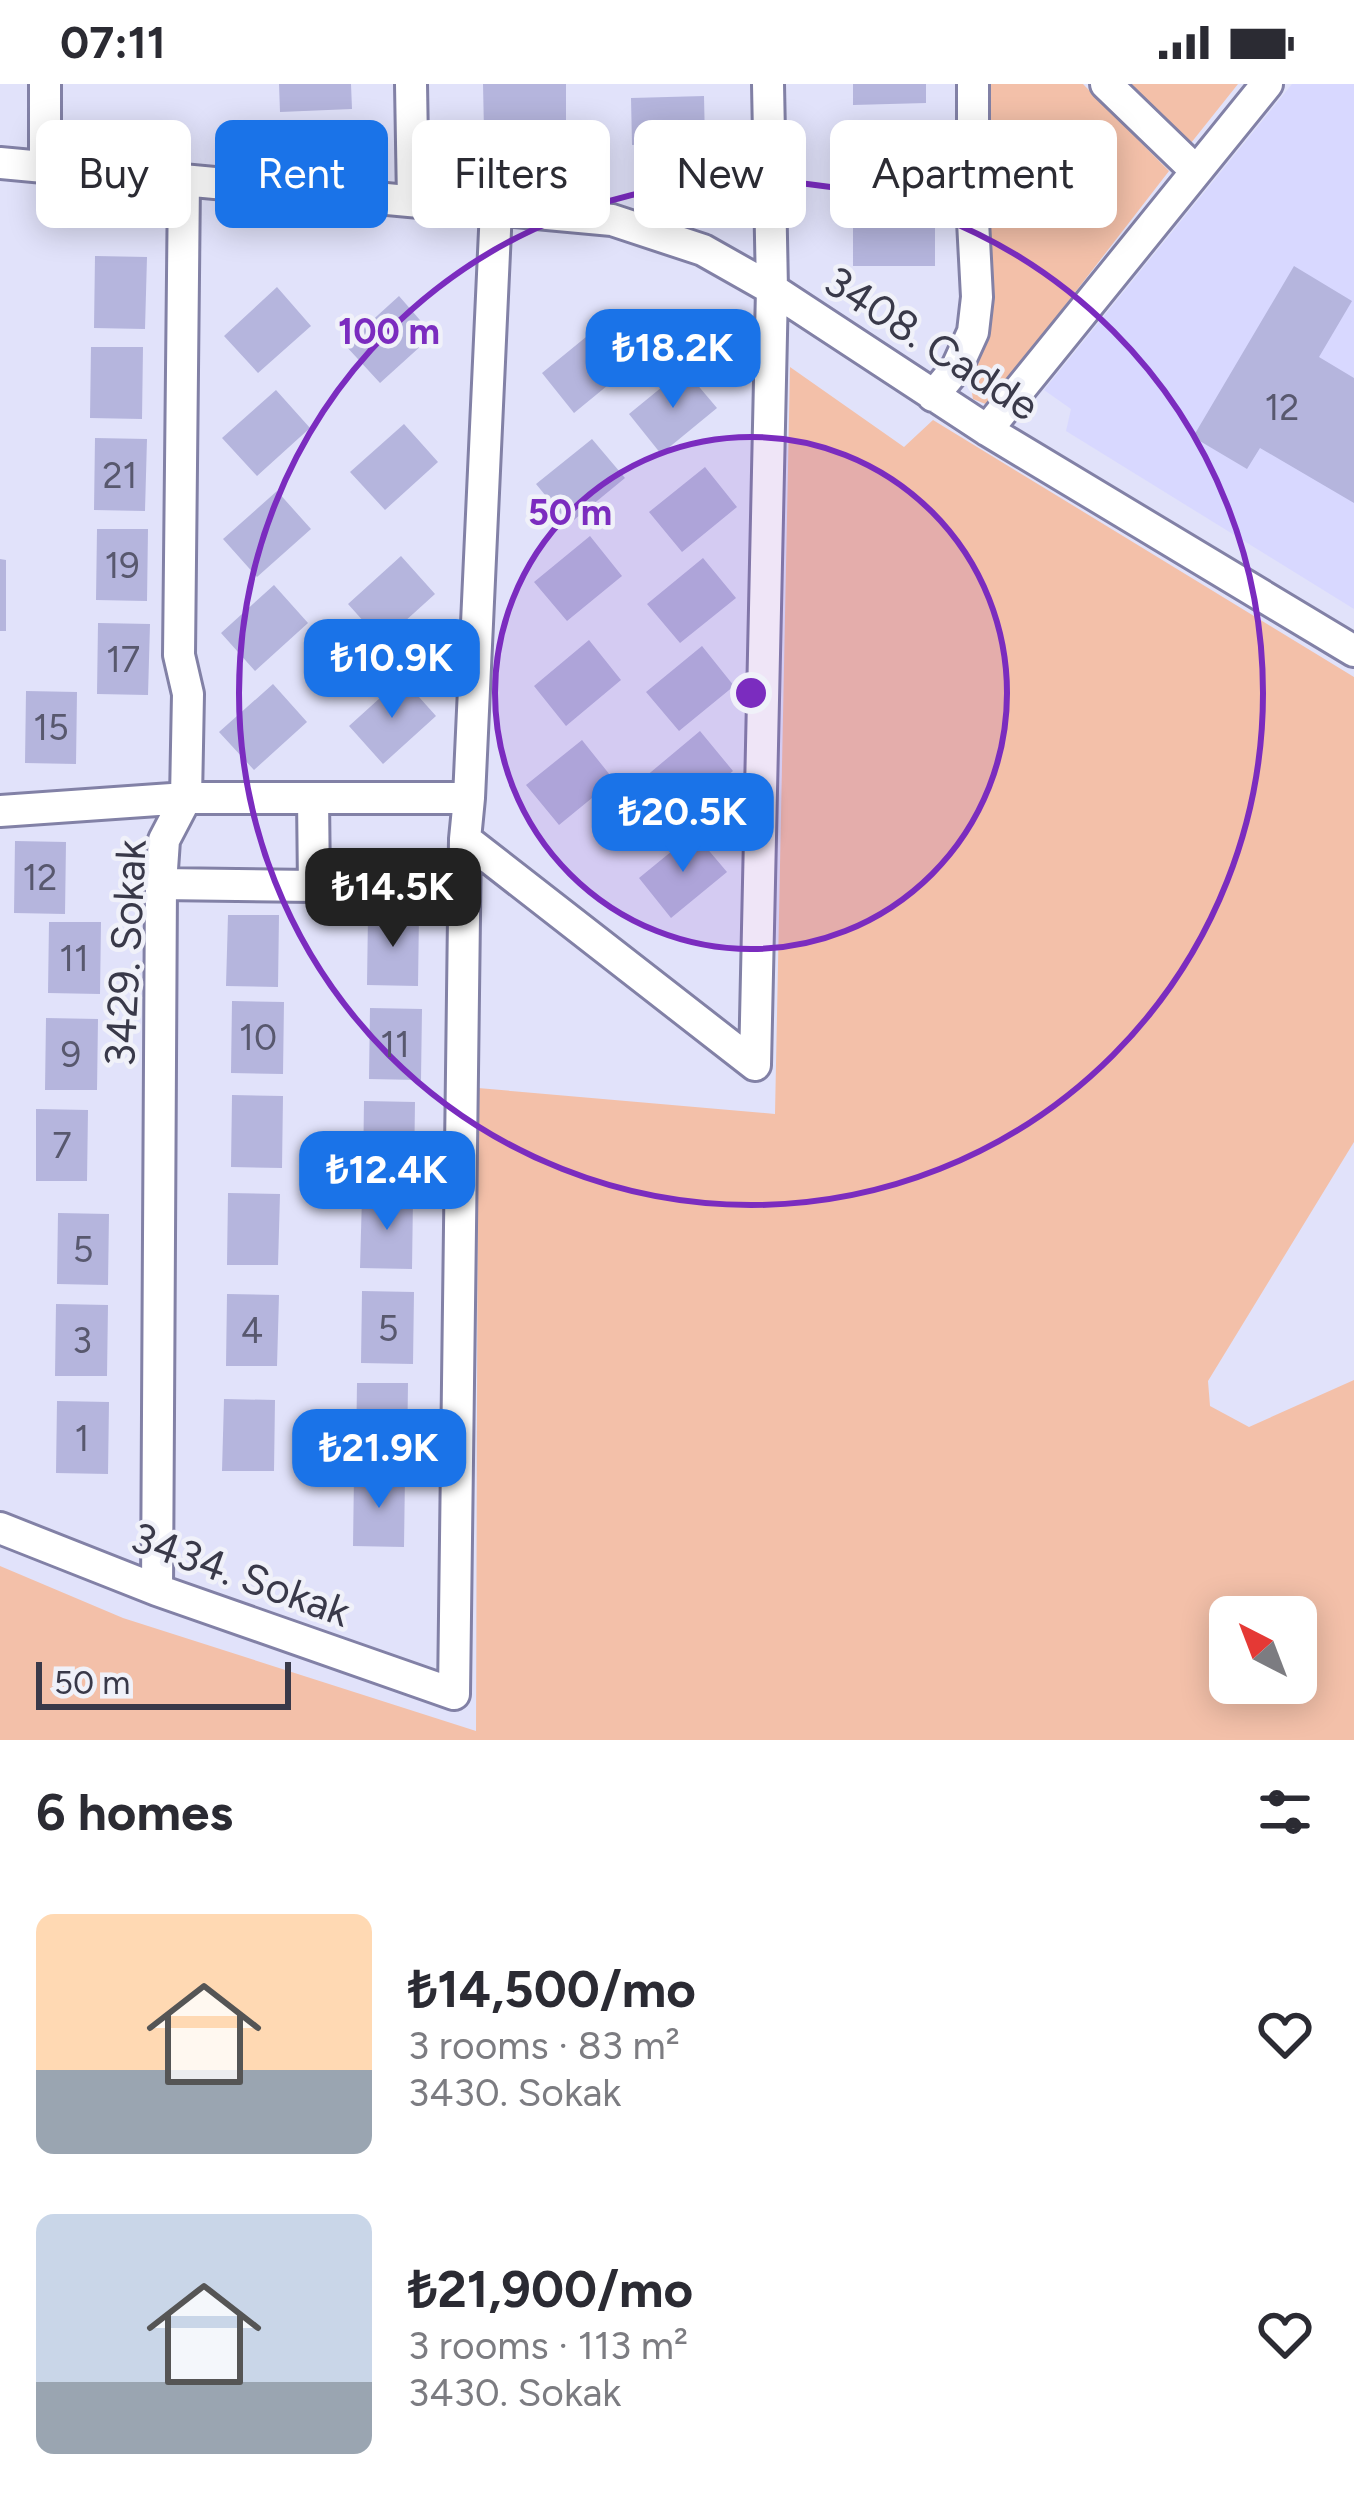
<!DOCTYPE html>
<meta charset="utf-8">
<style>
body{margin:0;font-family:Figtree,sans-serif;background:#f7f7f7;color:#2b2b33;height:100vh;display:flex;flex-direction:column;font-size:45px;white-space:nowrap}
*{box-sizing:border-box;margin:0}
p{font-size:39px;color:#7c7c81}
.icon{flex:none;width:66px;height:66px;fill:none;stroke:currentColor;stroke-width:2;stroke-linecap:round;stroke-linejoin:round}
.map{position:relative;height:1656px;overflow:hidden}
.panel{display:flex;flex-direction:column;background:#fff;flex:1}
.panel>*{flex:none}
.guide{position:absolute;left:36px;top:36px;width:1284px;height:108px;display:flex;gap:24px}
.needle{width:78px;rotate:318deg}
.tools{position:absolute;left:1209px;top:1512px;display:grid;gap:24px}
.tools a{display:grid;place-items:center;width:108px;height:108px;border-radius:18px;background:#fff;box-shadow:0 6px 30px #0003;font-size:60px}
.scale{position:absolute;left:36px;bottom:30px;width:255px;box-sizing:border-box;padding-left:12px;border:6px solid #393949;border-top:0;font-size:33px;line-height:42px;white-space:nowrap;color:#393949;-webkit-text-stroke:9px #f0f1f9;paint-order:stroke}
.price{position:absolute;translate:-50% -102px;padding:0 27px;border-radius:24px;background:#1a73e8;color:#fff;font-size:39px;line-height:78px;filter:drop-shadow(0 3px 6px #0008)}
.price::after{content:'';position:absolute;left:50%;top:72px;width:36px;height:27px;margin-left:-18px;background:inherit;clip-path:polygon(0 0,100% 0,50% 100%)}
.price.on{background:#222;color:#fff}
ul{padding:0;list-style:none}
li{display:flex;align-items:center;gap:36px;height:300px;padding:0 36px}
li span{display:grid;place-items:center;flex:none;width:336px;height:240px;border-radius:18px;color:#555}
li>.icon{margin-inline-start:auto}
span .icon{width:144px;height:144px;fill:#fffc;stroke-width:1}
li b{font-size:51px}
h2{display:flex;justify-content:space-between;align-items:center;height:144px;padding:0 36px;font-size:51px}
.chip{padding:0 42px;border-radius:18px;background:#fff;box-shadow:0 6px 30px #0003;font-size:42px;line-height:108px}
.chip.on{background:#1a73e8;color:#fff}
.status{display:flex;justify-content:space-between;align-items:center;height:84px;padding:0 60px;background:#fff;direction:ltr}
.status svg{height:33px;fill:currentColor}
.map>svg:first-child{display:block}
.built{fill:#d8d8ff}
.green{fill:#f3c0a9;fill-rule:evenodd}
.building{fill:#b5b5dd}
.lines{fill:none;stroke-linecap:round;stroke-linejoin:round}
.minor-casing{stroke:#8281a6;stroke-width:36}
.minor{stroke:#fff;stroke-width:30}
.ring{fill:none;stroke:#7b2cbf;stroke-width:6}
.labels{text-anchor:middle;stroke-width:9;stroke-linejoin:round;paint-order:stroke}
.number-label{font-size:36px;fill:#58586e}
.street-label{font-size:42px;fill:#393949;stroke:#f0f1f9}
.centre{fill:#7b2cbf;stroke:#f0f1f9;stroke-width:6}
.ring-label{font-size:36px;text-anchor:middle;font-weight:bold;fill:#7b2cbf;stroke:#f0f1f9;stroke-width:9;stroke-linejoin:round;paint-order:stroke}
</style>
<div class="status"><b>07:11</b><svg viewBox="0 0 49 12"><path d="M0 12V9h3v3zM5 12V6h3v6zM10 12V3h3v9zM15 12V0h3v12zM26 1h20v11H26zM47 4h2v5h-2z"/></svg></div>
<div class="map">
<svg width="1354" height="1656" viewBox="0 0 1354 1656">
<rect width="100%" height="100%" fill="#e1e2fa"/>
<path class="built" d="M1292 0H1354V525L1066 347 1071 325 1044 306Z"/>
<path class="green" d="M990 0H1083L1169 87 988 321 973 315 970 298Z
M1129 0H1238L1191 59Z
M790 283 904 363 933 336 1354 593V1058L1208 1297 1210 1322 1249 1343 1354 1296V1656H0V1482L123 1534 476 1647 478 1004 775 1030ZM1230 1533H1296V1599H1230Z"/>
<path class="building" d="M279 0H351L352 25 280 28Z
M483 0H566V46L484 47Z
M853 0H926V19L853 21Z
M704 12 705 58 632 61 631 14Z
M926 44 927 90 854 93 853 46Z
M883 117H935V182H853V128H883Z
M95 172 147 173 145 245 94 244Z
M1294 182 1352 217 1319 273 1354 294V419L1260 364 1247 385 1193 353Z
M277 203 311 242 258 289 224 252Z
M399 212 433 251 380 299 345 261Z
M597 244 630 283 574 329 542 289Z
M91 263H143L142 335 90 334Z
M684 285 717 324 661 370 629 330Z
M276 306 310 344 257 392 222 354Z
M404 340 438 378 385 426 350 388Z
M95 354 147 355 145 427 94 426Z
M592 355 625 394 569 440 536 400Z
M705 383 737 423 682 468 649 428Z
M277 407 311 445 257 493 223 455Z
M97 445H148L147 517 96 516Z
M590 452 622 492 567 537 534 498Z
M401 472 435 510 382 558 348 520Z
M703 474 736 514 680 559 647 520Z
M0 475 6 476V547H0Z
M274 501 308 539 255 587 221 549Z
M98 539 150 540 148 611 97 610Z
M589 556 621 596 566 642 534 602Z
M702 562 734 602 679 647 646 608Z
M402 594 436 632 383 680 349 642Z
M273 600 307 638 254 686 219 648Z
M26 607 77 608 76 680 25 679Z
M700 647 733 687 678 733 645 693Z
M582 656 614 696 559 741 526 701Z
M694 749 727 788 671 834 639 794Z
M15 757 66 758 65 830 14 829Z
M368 830H419L418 902 367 901Z
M228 831H279L278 903 226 902Z
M49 838H101L100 910 48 909Z
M232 917 284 918 283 990 231 989Z
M370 924 422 925 421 996 369 995Z
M46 934 98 935 97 1006H45Z
M232 1011 283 1012 282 1084 231 1083Z
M364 1017 415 1018 414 1090 363 1089Z
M36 1025 88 1026 87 1097H36Z
M228 1109 280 1110 278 1181H227Z
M362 1112 413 1113 412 1185 360 1184Z
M58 1129 109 1130 108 1201 57 1200Z
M362 1207 414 1208 413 1280 361 1279Z
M227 1210 279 1211 277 1282H226Z
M56 1220 108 1221 107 1292H55Z
M357 1299H408L407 1371 356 1370Z
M224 1315 275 1316 274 1387H222Z
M57 1317 109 1318 108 1390 56 1389Z
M354 1391H405L404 1463 353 1462Z"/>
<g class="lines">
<g class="minor-casing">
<path id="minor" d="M45 0V84
M411 0 413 117
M1106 0 1196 87
M0 79 612 136 703 166 772 205 987 346 1354 567
M933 312 957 283 973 248 977 213 973 137V0
M987 346 1267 0
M0 727 186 714H469
M465 755 755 981
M161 800 314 802 313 714
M755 981 772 205 768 0
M0 1444 157 1506 454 1610 465 755 469 714 496 125
M157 1506 161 800 164 756 186 714 188 610 179 571 184 97"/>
</g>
<use href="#minor" class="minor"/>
</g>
<circle cx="751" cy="609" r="256" fill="#7b2cbf" fill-opacity=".12"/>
<g class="ring">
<circle cx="751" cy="609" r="256"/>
<circle cx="751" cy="609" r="512"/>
</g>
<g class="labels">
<g class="number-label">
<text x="1282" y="336">12</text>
<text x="120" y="404">21</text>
<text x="122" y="494">19</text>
<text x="123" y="588">17</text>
<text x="51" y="656">15</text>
<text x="40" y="806">12</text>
<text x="74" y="887">11</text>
<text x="258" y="966">10</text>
<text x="395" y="973">11</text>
<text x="71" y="983">9</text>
<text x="62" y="1074">7</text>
<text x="83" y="1178">5</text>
<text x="388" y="1257">5</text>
<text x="252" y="1259">4</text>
<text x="82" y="1269">3</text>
<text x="82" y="1367">1</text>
</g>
<g class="street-label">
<text transform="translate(932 259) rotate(33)" y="15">3408. Cadde</text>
<text transform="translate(125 869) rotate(-87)" y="15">3429. Sokak</text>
<text transform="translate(241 1490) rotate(20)" y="15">3434. Sokak</text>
</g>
</g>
<circle cx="751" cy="609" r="18" class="centre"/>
<g class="ring-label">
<text x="389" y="260">100 m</text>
<text x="570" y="441">50 m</text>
</g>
</svg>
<div class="tools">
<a><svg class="needle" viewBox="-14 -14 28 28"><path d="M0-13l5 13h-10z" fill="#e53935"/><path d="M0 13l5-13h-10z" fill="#7c7c81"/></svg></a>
</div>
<div class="scale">50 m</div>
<b class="price" style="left:673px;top:327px">₺18.2K</b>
<b class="price" style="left:392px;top:637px">₺10.9K</b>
<b class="price" style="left:683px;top:791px">₺20.5K</b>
<b class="price on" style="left:393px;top:866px">₺14.5K</b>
<b class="price" style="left:387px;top:1149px">₺12.4K</b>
<b class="price" style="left:379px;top:1427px">₺21.9K</b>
<div class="guide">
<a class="chip">Buy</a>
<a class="chip on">Rent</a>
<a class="chip">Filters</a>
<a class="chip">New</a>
<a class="chip">Apartment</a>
</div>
</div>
<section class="panel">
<h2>6 homes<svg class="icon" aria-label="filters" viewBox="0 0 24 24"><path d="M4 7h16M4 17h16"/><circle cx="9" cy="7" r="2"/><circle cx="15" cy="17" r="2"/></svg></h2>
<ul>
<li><span style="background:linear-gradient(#ffd9b3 65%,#9aa5b1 0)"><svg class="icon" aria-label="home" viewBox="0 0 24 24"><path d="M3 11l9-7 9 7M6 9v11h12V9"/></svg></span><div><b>₺14,500/mo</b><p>3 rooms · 83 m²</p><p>3430. Sokak</p></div><svg class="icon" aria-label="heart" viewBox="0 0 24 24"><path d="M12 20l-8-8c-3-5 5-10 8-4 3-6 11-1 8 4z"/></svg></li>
<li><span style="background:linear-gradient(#c9d6e8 70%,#9aa5b1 0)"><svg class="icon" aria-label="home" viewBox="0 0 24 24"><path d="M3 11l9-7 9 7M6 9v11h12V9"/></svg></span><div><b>₺21,900/mo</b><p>3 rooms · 113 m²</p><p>3430. Sokak</p></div><svg class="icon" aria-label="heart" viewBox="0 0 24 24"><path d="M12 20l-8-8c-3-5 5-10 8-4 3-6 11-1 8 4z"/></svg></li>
</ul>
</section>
